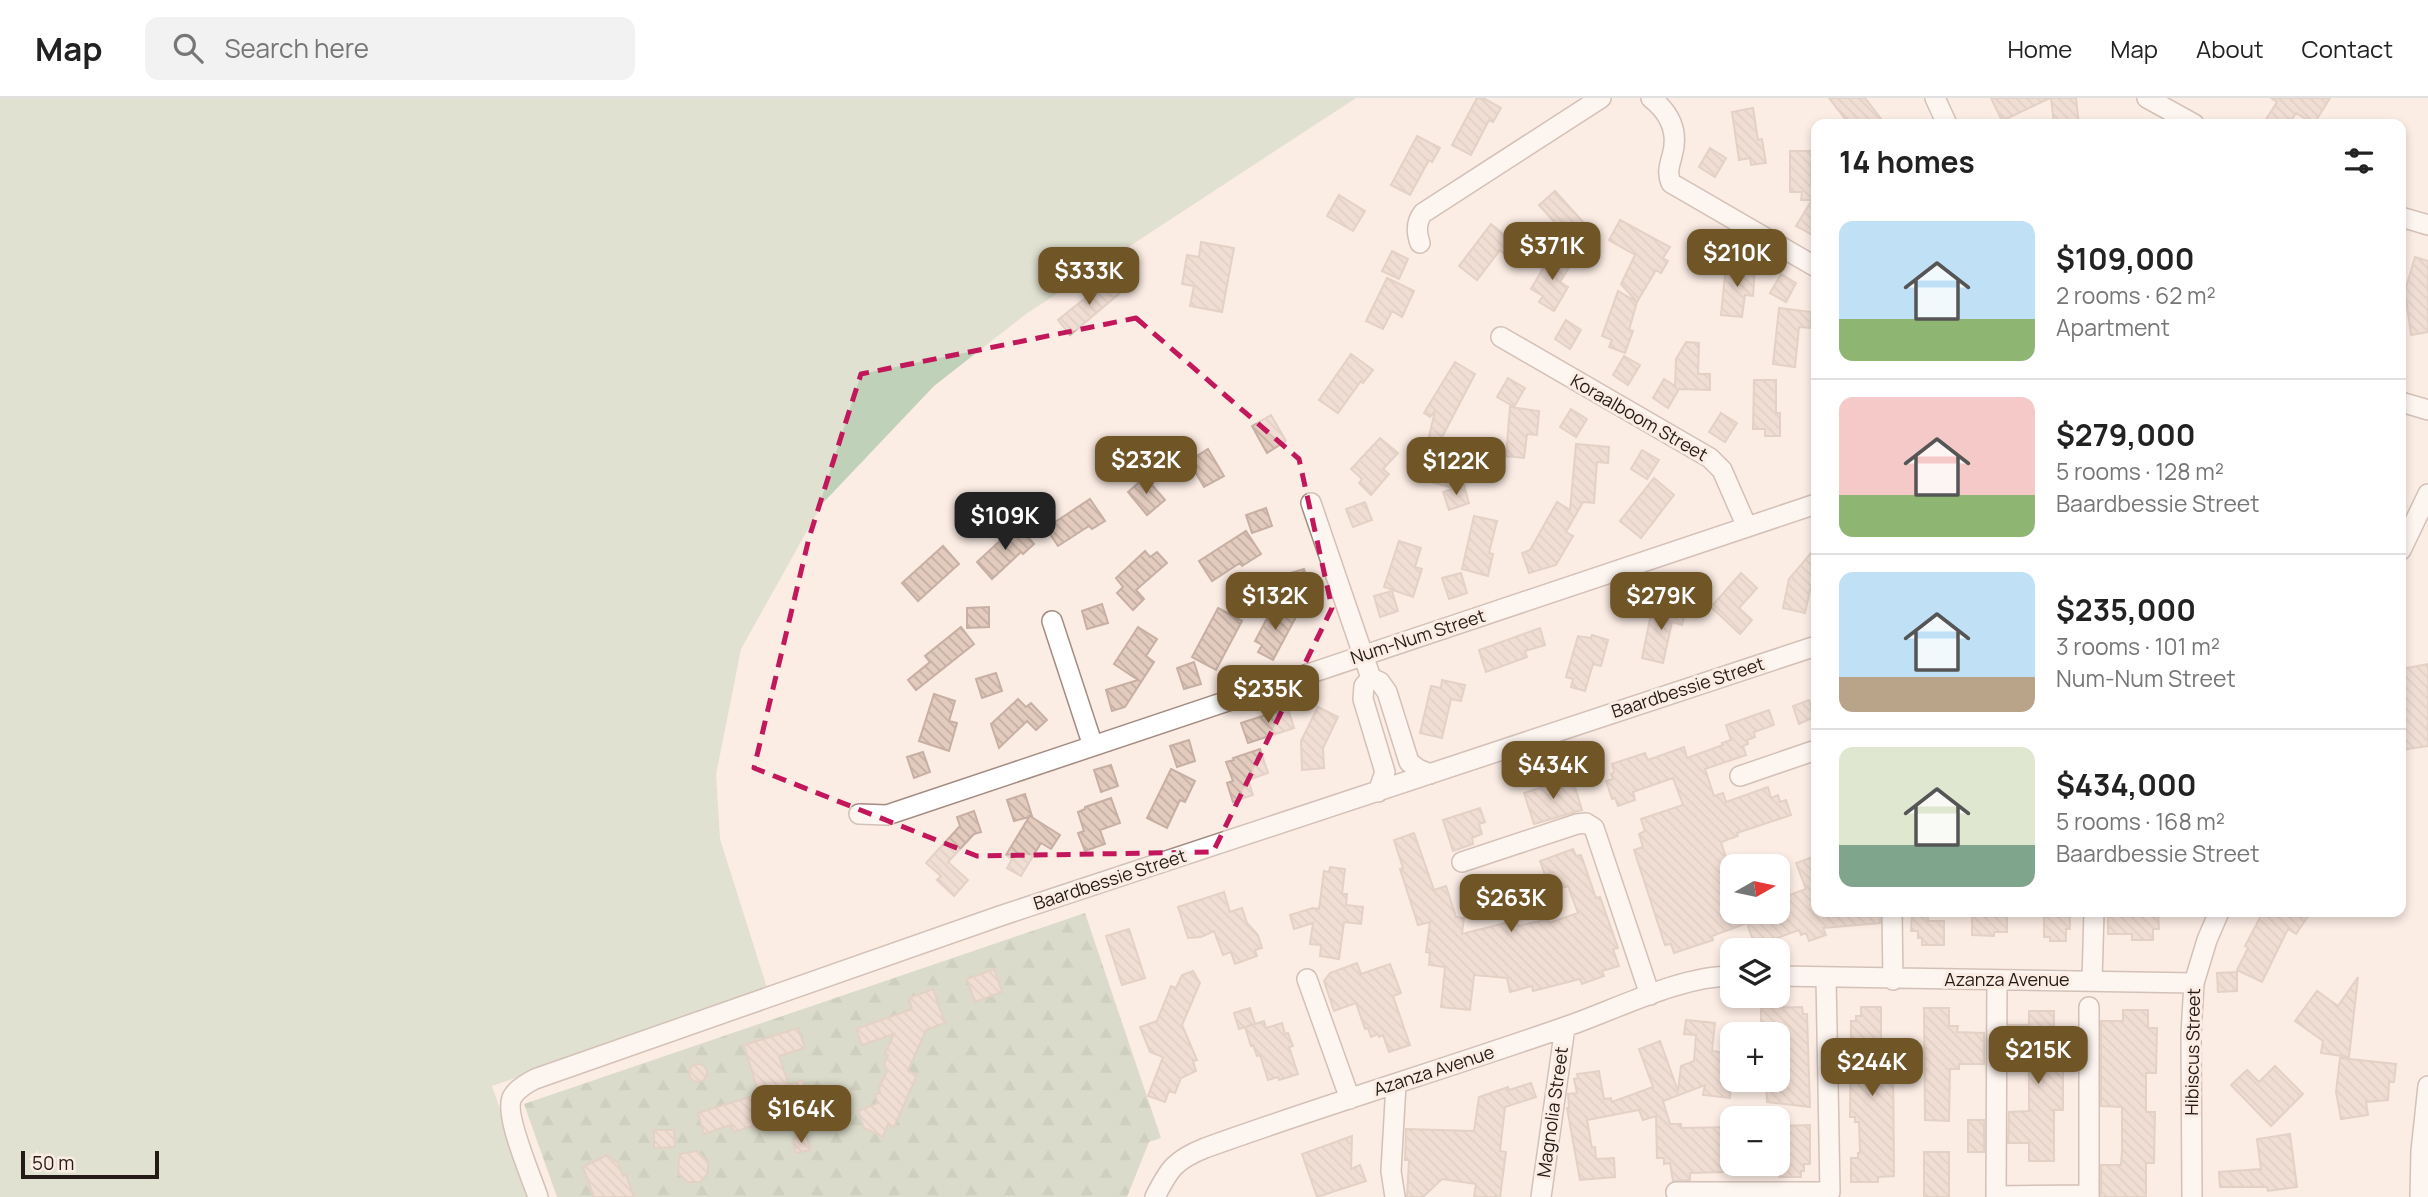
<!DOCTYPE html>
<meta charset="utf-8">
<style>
body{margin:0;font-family:Manrope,sans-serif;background:#f2f2f2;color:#222;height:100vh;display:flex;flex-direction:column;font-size:26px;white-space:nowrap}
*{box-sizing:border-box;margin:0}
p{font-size:23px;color:#767676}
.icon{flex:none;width:38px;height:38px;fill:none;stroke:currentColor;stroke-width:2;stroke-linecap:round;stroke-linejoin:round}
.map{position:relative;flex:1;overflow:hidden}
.sheet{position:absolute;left:1811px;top:21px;width:595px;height:798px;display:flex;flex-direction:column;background:#fff;border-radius:14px;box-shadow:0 4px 10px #0003}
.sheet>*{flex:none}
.needle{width:46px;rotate:81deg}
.fabs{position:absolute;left:1720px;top:756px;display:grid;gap:14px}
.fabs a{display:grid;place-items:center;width:70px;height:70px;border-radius:14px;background:#fff;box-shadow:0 4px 10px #0003;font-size:35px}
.scale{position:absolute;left:21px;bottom:18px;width:138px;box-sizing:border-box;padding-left:7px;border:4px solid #241b17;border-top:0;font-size:19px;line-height:24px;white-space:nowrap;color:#241b17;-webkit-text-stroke:5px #fbece4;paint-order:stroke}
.price{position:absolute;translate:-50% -60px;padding:0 16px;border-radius:14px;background:#705527;color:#fff;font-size:23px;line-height:46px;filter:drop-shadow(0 2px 4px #0008)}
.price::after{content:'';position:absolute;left:50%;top:42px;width:21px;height:16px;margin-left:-10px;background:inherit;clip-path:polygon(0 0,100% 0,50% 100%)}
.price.on{background:#222;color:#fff}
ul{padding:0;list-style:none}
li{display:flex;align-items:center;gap:21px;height:175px;padding:0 28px}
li+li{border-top:2px solid #e0e0e0}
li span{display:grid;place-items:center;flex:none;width:196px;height:140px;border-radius:14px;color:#555}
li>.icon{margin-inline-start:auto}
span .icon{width:84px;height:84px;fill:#fffc;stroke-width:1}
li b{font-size:30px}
h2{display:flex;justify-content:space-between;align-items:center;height:84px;padding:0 28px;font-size:30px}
header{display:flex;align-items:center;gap:42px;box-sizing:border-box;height:98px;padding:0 35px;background:#fff;border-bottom:2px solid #e0e0e0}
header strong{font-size:33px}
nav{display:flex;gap:38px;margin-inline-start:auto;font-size:24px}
.search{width:490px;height:63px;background:#f2f2f2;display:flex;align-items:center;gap:18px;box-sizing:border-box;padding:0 24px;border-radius:14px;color:#767676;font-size:26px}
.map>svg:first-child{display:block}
.green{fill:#bfd2b9}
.forest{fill:url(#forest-firs)}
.building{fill:url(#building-back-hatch);stroke:#c7b0a3;stroke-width:2}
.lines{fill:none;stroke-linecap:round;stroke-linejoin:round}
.minor-casing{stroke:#a38c81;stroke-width:22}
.minor{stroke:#fff;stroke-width:19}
.marked{fill:none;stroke:#c2185b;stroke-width:5;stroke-dasharray:14 9;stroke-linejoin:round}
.labels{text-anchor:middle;stroke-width:6;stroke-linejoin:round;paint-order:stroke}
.street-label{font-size:18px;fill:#241b17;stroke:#fbece4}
</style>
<header>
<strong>Map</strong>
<div class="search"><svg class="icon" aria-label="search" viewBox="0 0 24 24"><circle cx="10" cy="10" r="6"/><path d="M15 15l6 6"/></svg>Search here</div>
<nav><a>Home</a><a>Map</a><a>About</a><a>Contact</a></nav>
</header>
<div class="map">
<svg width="2428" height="1099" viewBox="0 0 2428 1099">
<defs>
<pattern id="forest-firs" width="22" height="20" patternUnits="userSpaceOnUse" patternTransform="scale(1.75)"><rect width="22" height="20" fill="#b1c6aa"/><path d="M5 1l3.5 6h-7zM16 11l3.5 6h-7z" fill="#98aa92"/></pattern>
<pattern id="building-back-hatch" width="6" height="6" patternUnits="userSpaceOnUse" patternTransform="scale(1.75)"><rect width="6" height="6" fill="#e3cbbe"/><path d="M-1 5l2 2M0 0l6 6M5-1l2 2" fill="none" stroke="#c3aea3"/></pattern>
</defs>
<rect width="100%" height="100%" fill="#fbece4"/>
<path class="green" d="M0 0H1356L1026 216 934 288 822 406 741 551 716 677 720 741 768 893 492 988 531 1099H0Z"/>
<path class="forest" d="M1085 815 1161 1040 1149 1044 1127 1099H557L524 1006Z"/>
<path class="building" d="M1477 0H1483L1501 10 1493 24 1489 22 1471 57 1452 47Z
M1829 0H1865L1885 26H1849Z
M1991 0H2050L2002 23Z
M2051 0H2076L2079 26H2054Z
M2271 0H2330L2314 26 2296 15 2289 26H2263L2277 4Z
M1753 10 1758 42 1762 41 1766 65 1751 67 1750 60 1739 62 1732 14Z
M1417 38 1440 50 1432 64 1429 62 1410 97 1391 87Z
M1710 50 1726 60 1715 79 1699 69Z
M1790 53H1812L1811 87H1816V139L1796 128 1812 102H1801L1802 94H1790Z
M1555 93 1583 124 1573 134 1564 124 1559 129 1539 107Z
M1339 97 1365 113 1353 133 1327 118Z
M1620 122 1670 149 1663 160 1668 163 1661 175 1656 172 1637 204 1629 232 1633 233 1625 255 1609 249 1612 242 1602 238 1618 193 1637 204 1621 186 1635 157 1609 142Z
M1491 126 1512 143 1503 155 1500 152 1477 182 1459 168Z
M1717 138 1732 147 1721 165 1706 157Z
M1201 144 1234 150 1222 214 1190 208 1194 188 1182 186 1187 157 1199 159Z
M1392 153 1408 161 1399 181 1382 173Z
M1552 155 1571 166 1560 184 1568 189 1554 213 1539 204 1543 198 1531 191Z
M2415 159 2428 163V234L2411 237 2405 193Z
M1726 167 1755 170 1753 198 1745 197 1742 219 1721 217Z
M1781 176 1796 185 1786 204 1770 195Z
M1387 180 1414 193 1402 219 1392 213 1383 231 1366 223Z
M1109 181 1120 195 1070 237 1058 222Z
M1779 210 1812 214 1810 230 1799 229 1795 269 1773 266Z
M1566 222 1581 232 1570 251 1555 241Z
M1686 244 1699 245 1698 276H1710V292L1679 291 1668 310 1653 300 1664 281 1675 288 1676 261Z
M1351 256 1373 272 1363 285 1361 283 1338 315 1319 302Z
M1624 258 1640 267 1628 287 1613 277Z
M1455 264 1475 276 1441 341 1452 343 1448 362 1456 364 1450 389 1419 381 1435 313 1430 319 1424 315Z
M1508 280 1525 290 1514 309 1497 299Z
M1754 282H1776V315H1780V338H1765V331H1753Z
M1510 309 1539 313 1537 337 1527 336 1524 360 1506 358Z
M1571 311 1587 321 1576 339 1560 329Z
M1721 315 1737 325 1725 344 1709 334Z
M1271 317 1286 343 1267 355 1252 328Z
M1380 340 1398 355 1383 371 1389 376 1371 397 1359 385 1362 381 1351 371Z
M1576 346 1609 349 1608 365 1597 364 1594 405 1583 404 1566 434 1573 438 1556 467 1529 475 1522 455 1530 452 1557 404 1570 412Z
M1208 351 1224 378 1204 389 1189 363Z
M1642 352 1659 362 1647 381 1631 371Z
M1145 379 1165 402 1147 417 1128 394Z
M1654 380 1674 397 1641 440 1620 423Z
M1464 387 1469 405 1449 412 1443 394Z
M1090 401 1105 423 1092 431 1089 428 1058 448 1046 430Z
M1365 404 1372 422 1353 429 1346 411Z
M1266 410 1272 428 1252 435 1246 417Z
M1474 418 1497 423 1489 455 1493 456 1488 478 1462 471Z
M1017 427 1034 446 1023 456 1021 454 992 481 977 464Z
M1246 433 1261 456 1242 468 1240 465 1212 483 1199 463Z
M1399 443 1421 450 1415 469 1422 471 1413 499 1384 489Z
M943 448 959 466 918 503 902 485Z
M1816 449V485L1810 492 1805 515 1783 510 1789 481Z
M1145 453 1150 459 1157 454 1167 465 1136 492 1144 501 1133 512 1117 495 1123 489 1116 480Z
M1304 471 1310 489 1289 496 1284 477Z
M1461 475 1467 495 1449 501 1442 480Z
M1741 475 1757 490 1739 510 1752 522 1740 536 1711 509Z
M1392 493 1398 513 1380 519 1374 498Z
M1102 506 1108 525 1087 531 1082 513Z
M1274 507 1296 519 1273 562 1258 554 1262 547 1255 543Z
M1664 507 1686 512 1682 527 1672 524 1663 565 1642 560 1652 511 1663 513Z
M989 509V529L967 530V510Z
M1218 510 1242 523 1216 572 1192 559Z
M961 529 974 546 916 592 908 582 930 564 925 558Z
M1138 529 1157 541 1146 558 1154 564 1125 609 1112 613 1106 592 1138 582 1114 566Z
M1540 530 1545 547 1525 553 1527 559 1486 574 1479 552Z
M1592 537 1608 542 1601 568 1593 566 1585 593 1571 589 1573 581 1566 579 1578 538 1591 540Z
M1194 564 1201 586 1184 591 1177 570Z
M2428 566V648L2401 652V571Z
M996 575 1002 593 982 600 976 581Z
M1442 582 1465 587 1461 603 1451 601 1442 640 1420 635 1431 588 1441 590Z
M934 596 955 603 949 623 957 625 949 653 919 643Z
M1018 601 1026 609 1031 605 1047 622 1036 632 1027 623 999 650 991 626Z
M1809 602 1814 619 1799 626 1793 608Z
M1318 609 1338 619 1323 650 1324 670 1302 672 1301 643Z
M1288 610 1294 630 1248 645 1241 625Z
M1769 612 1774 627 1754 634 1755 639 1747 642 1748 646 1743 648 1746 657 1705 671 1714 698 1723 695 1726 704 1768 689 1771 700 1778 697 1780 704 1786 702 1791 717 1737 735 1738 738 1721 744 1732 778V814H1778V801L1806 791 1796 765 1816 758V814H1880V825L1823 830 1826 837 1809 843 1806 835 1801 837 1799 832 1755 848 1747 825 1712 838 1713 842 1674 855 1671 846 1665 847 1634 752 1643 749 1639 736 1645 733 1641 721 1683 707 1673 680 1633 694 1635 702 1618 708 1615 700 1612 701 1606 683 1613 681 1611 676 1614 674 1612 666 1645 655 1648 662 1684 649 1687 660 1723 647 1722 645 1731 642 1726 627Z
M1189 642 1195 663 1177 669 1170 648Z
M1260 651 1268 675 1248 682 1253 697 1233 704 1227 685 1233 683 1226 664 1234 662 1233 660Z
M923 654 930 674 914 680 907 659Z
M1111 667 1118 688 1101 694 1094 672Z
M1171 671 1195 683 1185 704 1180 702 1167 730 1147 720Z
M1572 679 1582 712 1534 726 1524 695Z
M1025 696 1032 718H1030L1060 737 1051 751 1041 745 1021 778 1007 770 1012 761 1006 757 1029 719 1014 723 1007 702Z
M1111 700 1120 725 1100 732 1105 746 1085 753 1078 735 1084 733 1078 714 1085 711V709Z
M1480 710 1485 724 1479 726 1482 736 1472 740 1473 746 1453 753 1443 722Z
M974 713 981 734 974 736 948 764 968 782 954 798 937 782 941 778 926 765 960 728 957 719Z
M1414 735 1434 792 1446 788 1456 819 1464 820 1462 836 1517 822 1518 828 1548 821 1549 825 1578 815 1568 788 1562 790 1553 774 1545 777 1540 763 1573 751 1576 758 1581 757 1596 800 1600 799 1618 850 1613 851 1619 868 1602 873 1604 878 1582 886 1580 881 1533 893 1532 888 1510 894 1507 880 1474 877 1470 912 1441 909 1445 869 1429 867 1430 855 1426 854 1430 824 1418 827 1400 771 1403 770 1394 742Z
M1330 769 1345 771 1342 796H1347L1346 807 1363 809 1361 826 1344 824 1339 861 1320 858 1321 847 1310 846 1313 825 1294 831 1290 817 1313 810 1319 811 1324 773 1329 774Z
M1224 794 1230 814 1242 810 1247 825 1258 837 1262 850 1255 852 1257 858 1235 866 1231 854 1223 857 1214 833 1201 839 1188 840 1178 809Z
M1912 814H1928V823H1944V847H1922V840H1918V833H1911Z
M1982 814H2007V834H1994V838L1972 837V817H1982Z
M2044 814H2070V831H2066V843H2050V839H2044Z
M2125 814H2158L2159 831H2153V842H2132V836H2108V818H2125Z
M2263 814H2311L2296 836 2288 831 2262 884 2237 872 2248 850 2245 848Z
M1129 831 1145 880 1122 887 1106 838Z
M1357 865 1361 876 1390 866 1401 895 1393 898 1410 947 1389 954 1383 937 1379 939 1378 936 1371 939 1368 930 1365 931 1356 905 1334 913 1324 883 1330 875Z
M994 871 1002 894 975 904 967 881Z
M1193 873 1200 885 1182 927 1197 962 1193 963 1196 973 1181 980 1175 995 1169 993 1165 1004 1148 998 1163 959 1150 954 1140 929 1157 923 1171 888 1176 890 1182 877Z
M2237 874V893L2218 894 2217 875Z
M2358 879 2349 959 2321 955 2323 943 2295 923 2317 893 2338 908Z
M933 891 945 925 926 932 908 973 917 977 894 1029 888 1026 883 1039 864 1030 858 1013 878 1005 875 997 880 995 879 990 887 973 884 966 888 957 885 956 894 936 862 947 856 931 912 911 909 900Z
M1802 909 1803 916H1807L1810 1009 1767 1004 1766 982H1778V936H1772V933H1761V910Z
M1861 909H1881V952H1893L1894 1078 1878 1079V1084H1851V1060H1858V1055H1860L1859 1024H1855V1019H1850L1851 923H1856V918H1861Z
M1250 910 1255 926 1239 931 1234 915Z
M1924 910H1949V928H1958L1957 934 1984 935V966H1959V971H1950L1949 1023 1925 1022Z
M2123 912H2148V930H2157L2156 975H2146V1014H2155L2154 1065H2146V1099H2101V1067H2121L2122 1053V1009L2101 1008V923H2123Z
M2029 913H2054V964H2063V1012H2054V1063H2029V1045H2008L2009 1014 2029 1013V959H2009V927H2029Z
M1686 922 1715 925 1712 953 1726 955 1725 958 1732 959 1730 1000 1703 997 1705 987 1663 1003 1670 1026H1681V1030L1731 1029 1732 1065 1722 1066 1723 1074 1690 1075V1082L1673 1083 1670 1065 1664 1066V1060H1657L1656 1018 1643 1022 1639 1012 1587 1022 1592 1050 1595 1049 1596 1061 1614 1060 1615 1079 1580 1082 1567 1010H1569L1568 996 1577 995 1574 981 1578 980 1577 976 1599 973 1604 1001 1611 1000 1612 1004 1653 989 1639 951 1660 943 1678 993 1681 968 1694 963 1696 937 1684 936Z
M1264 923 1266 930 1282 925 1285 936 1288 935 1293 948 1289 949 1298 976 1279 982 1278 979 1268 982 1260 957 1257 958 1253 947 1251 948 1245 929Z
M798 930 805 950 779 958 789 987 803 982 812 1008 734 1034 731 1027 704 1036 698 1015 759 996 744 947Z
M2340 960 2396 966 2394 984H2389L2388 1002 2366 1004 2368 1017 2341 1021 2336 994Z
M689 975a9 9 0 1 1 18 0a9 9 0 1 1-18 0Z
M2275 968 2303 996 2271 1028 2231 987 2247 972 2259 984Z
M1531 985 1536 999 1505 1009 1500 1053 1506 1054 1500 1099H1474L1476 1086 1442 1081 1423 1099H1407L1409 1062H1405L1406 1031 1474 1033 1479 999 1508 989 1509 992Z
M1968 1022H1984V1054H1968Z
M1810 1027V1066H1804V1073H1801V1079H1779L1778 1028Z
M654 1032H674L675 1049 654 1050Z
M2290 1036 2297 1089 2268 1093 2267 1089H2220L2219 1074 2261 1071 2257 1041Z
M807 1038 810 1052 796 1055 793 1041Z
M1352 1038 1351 1071 1360 1067 1366 1083 1317 1099 1302 1056Z
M697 1053 708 1064V1075L700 1084H688L679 1076 678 1069 680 1056Z
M1924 1054H1949V1099H1924Z
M607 1057 618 1065 623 1078 626 1077 634 1099H594L583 1069Z"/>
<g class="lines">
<g class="minor-casing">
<path id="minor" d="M1651 0C1670 15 1679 34 1672 58 1669 69 1667 75 1671 85L1816 169
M1935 0 1947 26
M2147 0 2194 26
M2401 119 2428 127
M1420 145C1416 134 1416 124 1423 115L1601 0
M1501 239 1710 360 1722 372 1747 429
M2401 304 2428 312
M1311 405 1371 580 1380 584 1387 594 1409 664 1418 671 1430 676
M2401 452 2428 396
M1052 523 1093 648
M1371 580 1364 588 1363 601 1385 674 1378 694
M1740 678 1816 652
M859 716 887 717 1816 406
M1462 764 1577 726 1586 725 1594 730 1650 897
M1892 814 1893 882
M1778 878 2194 885
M1307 881 1350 1001
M2092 883 2094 814
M2089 909V1099
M1676 1094H1830L1826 879
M1996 1098 2089 1097
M538 1099C532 1080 502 1013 513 998 518 990 527 985 535 981L1000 818 1816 548
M1155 1099C1169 1071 1175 1062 1205 1050 1324 1007 1445 971 1565 929 1615 912 1679 878 1732 878
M1395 1099 1391 1073 1396 986
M1541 1099 1565 929
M1996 1099 1997 882
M2192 1099 2191 936 2194 885 2207 842 2219 814
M2420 1099 2421 1053 2428 988"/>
</g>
<use href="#minor" class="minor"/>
</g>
<path d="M0 0H2428V1099H0ZM1136 220 1299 361 1332 510 1213 754 977 758 754 670 809 440 861 276Z" fill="#fbece4" fill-opacity=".55" fill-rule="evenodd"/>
<path class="marked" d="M1136 220 1299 361 1332 510 1213 754 977 758 754 670 809 440 861 276Z"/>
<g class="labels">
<g class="street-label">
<text transform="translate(1639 320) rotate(30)" y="6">Koraalboom Street</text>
<text transform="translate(1418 539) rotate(-18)" y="6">Num-Num Street</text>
<text transform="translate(1688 590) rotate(-18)" y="6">Baardbessie Street</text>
<text transform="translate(1110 782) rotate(-18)" y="6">Baardbessie Street</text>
<text x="2007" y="888">Azanza Avenue</text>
<text transform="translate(2193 954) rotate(-89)" y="6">Hibiscus Street</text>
<text transform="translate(1434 973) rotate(-18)" y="6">Azanza Avenue</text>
<text transform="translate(1553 1014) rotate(-82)" y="6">Magnolia Street</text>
</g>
</g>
</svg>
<div class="fabs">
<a><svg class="needle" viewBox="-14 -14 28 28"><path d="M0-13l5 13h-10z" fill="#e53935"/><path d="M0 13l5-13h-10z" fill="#767676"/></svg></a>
<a><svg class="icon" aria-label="layers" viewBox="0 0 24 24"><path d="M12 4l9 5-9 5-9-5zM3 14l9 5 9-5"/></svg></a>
<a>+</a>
<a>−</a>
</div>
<div class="scale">50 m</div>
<b class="price" style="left:1552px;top:184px">$371K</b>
<b class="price" style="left:1737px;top:191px">$210K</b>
<b class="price" style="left:1089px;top:209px">$333K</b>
<b class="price" style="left:1146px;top:398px">$232K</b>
<b class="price" style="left:1456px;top:399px">$122K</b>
<b class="price on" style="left:1005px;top:454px">$109K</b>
<b class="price" style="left:1275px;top:534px">$132K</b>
<b class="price" style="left:1661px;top:534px">$279K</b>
<b class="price" style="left:1268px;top:627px">$235K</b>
<b class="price" style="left:1553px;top:703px">$434K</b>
<b class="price" style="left:1511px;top:836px">$263K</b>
<b class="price" style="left:2038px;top:988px">$215K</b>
<b class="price" style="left:1872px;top:1000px">$244K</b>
<b class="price" style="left:801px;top:1047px">$164K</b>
<section class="sheet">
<h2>14 homes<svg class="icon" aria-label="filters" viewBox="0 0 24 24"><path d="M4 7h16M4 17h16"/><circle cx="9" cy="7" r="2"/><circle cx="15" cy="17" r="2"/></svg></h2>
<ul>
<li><span style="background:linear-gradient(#bfe0f5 70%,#8fb573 0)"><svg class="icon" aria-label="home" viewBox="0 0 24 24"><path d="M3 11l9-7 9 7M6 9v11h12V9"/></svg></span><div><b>$109,000</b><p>2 rooms · 62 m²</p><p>Apartment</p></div></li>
<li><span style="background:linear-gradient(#f6c9c9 70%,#8fb573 0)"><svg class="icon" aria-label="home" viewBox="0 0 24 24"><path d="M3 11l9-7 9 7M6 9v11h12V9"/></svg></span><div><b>$279,000</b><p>5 rooms · 128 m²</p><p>Baardbessie Street</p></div></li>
<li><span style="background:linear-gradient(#bfe0f5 75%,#b9a48a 0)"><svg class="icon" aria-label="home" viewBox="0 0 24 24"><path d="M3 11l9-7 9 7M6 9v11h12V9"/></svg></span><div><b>$235,000</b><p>3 rooms · 101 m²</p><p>Num-Num Street</p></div></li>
<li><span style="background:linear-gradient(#dfe7d0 70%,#7fa58c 0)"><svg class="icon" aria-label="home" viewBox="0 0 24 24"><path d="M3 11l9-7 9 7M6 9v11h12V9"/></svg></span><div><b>$434,000</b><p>5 rooms · 168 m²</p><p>Baardbessie Street</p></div></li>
</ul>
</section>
</div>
